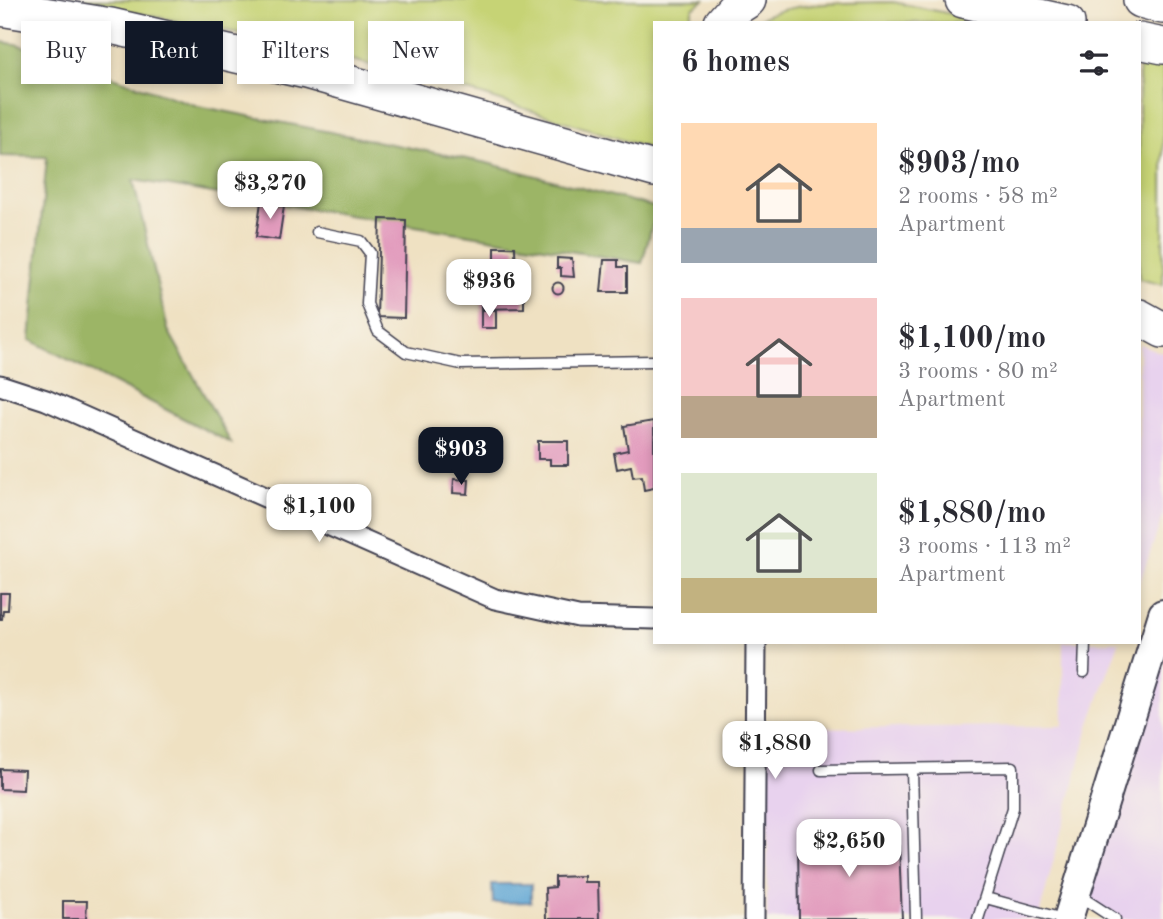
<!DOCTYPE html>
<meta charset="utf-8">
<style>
body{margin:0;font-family:"Old Standard TT",serif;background:#f7f7f7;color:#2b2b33;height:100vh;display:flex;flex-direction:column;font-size:26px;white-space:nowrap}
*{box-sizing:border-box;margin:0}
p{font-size:23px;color:#7c7c81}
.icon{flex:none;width:38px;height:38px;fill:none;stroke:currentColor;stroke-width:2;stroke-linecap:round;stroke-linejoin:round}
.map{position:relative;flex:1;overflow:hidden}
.panel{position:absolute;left:653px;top:21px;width:488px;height:623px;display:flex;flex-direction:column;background:#fff;border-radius:0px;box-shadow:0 4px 10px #0003}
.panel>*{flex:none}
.hud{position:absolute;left:21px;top:21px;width:527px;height:63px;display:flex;gap:14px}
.price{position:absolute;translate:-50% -60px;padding:0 16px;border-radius:14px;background:#fff;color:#222;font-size:23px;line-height:46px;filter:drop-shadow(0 2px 4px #0008)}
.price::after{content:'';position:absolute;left:50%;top:42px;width:21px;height:16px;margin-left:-10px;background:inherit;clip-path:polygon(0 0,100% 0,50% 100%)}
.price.current{background:#111827;color:#fff}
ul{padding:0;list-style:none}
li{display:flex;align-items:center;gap:21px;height:175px;padding:0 28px}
li span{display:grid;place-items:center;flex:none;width:196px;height:140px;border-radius:0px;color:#555}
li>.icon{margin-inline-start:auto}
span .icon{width:84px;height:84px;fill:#fffc;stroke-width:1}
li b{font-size:30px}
h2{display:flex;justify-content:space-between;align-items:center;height:84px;padding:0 28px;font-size:30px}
.tag{padding:0 24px;border-radius:0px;background:#fff;box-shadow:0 4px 10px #0003;font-size:24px;line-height:63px}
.tag.current{background:#111827;color:#fff}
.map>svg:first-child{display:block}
.built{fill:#e8d2ee}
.green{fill:#c6d375;stroke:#747a58;stroke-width:2}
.forest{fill:#9cb566;stroke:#5f6c50;stroke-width:2}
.water{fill:#5da5d4;stroke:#406488;stroke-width:2}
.building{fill:#e29bbd}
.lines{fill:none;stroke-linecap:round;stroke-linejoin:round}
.lane-casing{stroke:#413f4f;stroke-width:13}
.street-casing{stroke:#413f4f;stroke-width:23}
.secondary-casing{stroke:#413f4f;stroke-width:32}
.highway-casing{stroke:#413f4f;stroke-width:38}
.lane{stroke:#fff;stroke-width:10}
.street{stroke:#fff;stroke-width:19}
.secondary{stroke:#fff;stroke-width:28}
.highway{stroke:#fff;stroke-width:35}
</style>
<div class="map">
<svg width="1163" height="919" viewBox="0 0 1163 919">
<rect width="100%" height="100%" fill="#f7f3e8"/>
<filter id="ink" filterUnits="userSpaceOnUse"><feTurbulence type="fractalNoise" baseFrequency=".0143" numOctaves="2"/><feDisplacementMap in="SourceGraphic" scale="14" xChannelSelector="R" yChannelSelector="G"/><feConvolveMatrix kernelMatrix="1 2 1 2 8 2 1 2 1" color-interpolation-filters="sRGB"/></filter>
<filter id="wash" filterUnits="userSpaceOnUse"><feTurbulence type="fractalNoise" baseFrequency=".00686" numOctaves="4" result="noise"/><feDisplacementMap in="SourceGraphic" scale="28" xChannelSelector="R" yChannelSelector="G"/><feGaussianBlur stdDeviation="1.57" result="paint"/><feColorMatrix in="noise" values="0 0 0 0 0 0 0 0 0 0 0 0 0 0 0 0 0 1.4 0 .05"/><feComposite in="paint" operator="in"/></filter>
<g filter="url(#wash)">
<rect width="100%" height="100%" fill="#efe1c2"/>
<path class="built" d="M1139 344 1163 353V516L1139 584Z
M1163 614V919H1115L1075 893Z
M1063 642H1119L1089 726 1038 919H767L768 728 1063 726Z"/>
<path class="green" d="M72 0H704L693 8 688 23H654V150L482 95 293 44Z
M893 2 995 23H755C777 0 860 3 893 2Z
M1139 56 1163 62V285L1139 279Z"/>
<path class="forest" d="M0 42 16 44 198 106 487 163 654 207V219L642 263 133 180 168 330 231 443 30 340 47 157 0 156Z"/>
<path class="water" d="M492 884H531V902L493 903Z"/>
<g id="blocks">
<path class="building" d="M261 202 284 206 279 240 256 237Z
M380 219 406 220 404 318 377 317Z
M495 247H515L516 279H524V308L481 309V279H495Z
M557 258 572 259 574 277 561 276V268H557Z
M604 260H618V267H627V292H601Z
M552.5 288a5.5 5.5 0 1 1 11 0a5.5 5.5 0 1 1-11 0Z
M481 310H496V328H481Z
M654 421V488L644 490 642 476 633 477 631 466 617 469 614 453 628 450 624 426Z
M538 441H568V465H550V459H538Z
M454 479 469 480 468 494 453 493Z
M0 593H9L8 610H3L2 619H0Z
M0 769 24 770 23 790 0 789Z
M890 838V845L899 846 902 919H799L798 840Z
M584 876V882H598L599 919H546L545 888 555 887V877Z
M63 901H87L86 919H63Z"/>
</g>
</g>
<g filter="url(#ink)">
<use href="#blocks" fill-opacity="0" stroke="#413f4f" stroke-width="2"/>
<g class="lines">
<g class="lane-casing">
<path id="lane" d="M317 232 361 241 370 253 367 304 378 331 406 352 461 364 654 361
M1084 672 1085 642
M912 769 916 919
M821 770 1013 767V808L978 919
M1078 895 1115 919
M986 898 1063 919"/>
</g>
<g class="street-casing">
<path id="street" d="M0 385 46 400 495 599 578 617 654 619
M754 919 756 642"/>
</g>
<g class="secondary-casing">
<path id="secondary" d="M1068 919 1163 614"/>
</g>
<g class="highway-casing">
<path id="highway" d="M963 0 1067 23
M1141 0 1163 6
M0 8 111 26 306 71 654 169
M722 23 734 9 748 0
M1139 41 1163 46
M1139 317 1163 330"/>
</g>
<use href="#lane" class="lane"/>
<use href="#street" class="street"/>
<use href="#secondary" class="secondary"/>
<use href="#highway" class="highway"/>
</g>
</g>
</svg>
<b class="price" style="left:270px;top:221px">$3,270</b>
<b class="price" style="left:489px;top:319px">$936</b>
<b class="price current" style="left:461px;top:487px">$903</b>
<b class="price" style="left:319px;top:544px">$1,100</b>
<b class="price" style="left:775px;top:781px">$1,880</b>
<b class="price" style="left:849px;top:879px">$2,650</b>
<div class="hud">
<a class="tag">Buy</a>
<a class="tag current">Rent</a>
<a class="tag">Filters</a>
<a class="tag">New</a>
</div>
<section class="panel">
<h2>6 homes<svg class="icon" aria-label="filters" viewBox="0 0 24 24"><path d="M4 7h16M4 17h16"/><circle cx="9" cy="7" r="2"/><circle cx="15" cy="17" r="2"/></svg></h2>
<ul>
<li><span style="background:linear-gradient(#ffd9b3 75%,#9aa5b1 0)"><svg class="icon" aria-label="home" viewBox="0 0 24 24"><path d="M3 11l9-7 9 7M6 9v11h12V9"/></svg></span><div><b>$903/mo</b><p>2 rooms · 58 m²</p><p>Apartment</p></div></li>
<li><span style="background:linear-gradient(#f6c9c9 70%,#b9a48a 0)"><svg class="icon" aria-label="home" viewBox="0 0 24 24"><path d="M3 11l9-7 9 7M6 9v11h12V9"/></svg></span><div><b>$1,100/mo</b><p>3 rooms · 80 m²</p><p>Apartment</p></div></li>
<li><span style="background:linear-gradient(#dfe7d0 75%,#c2b280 0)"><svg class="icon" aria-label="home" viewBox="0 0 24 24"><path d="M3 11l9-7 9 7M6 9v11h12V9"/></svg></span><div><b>$1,880/mo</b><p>3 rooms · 113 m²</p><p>Apartment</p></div></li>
</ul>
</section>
</div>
